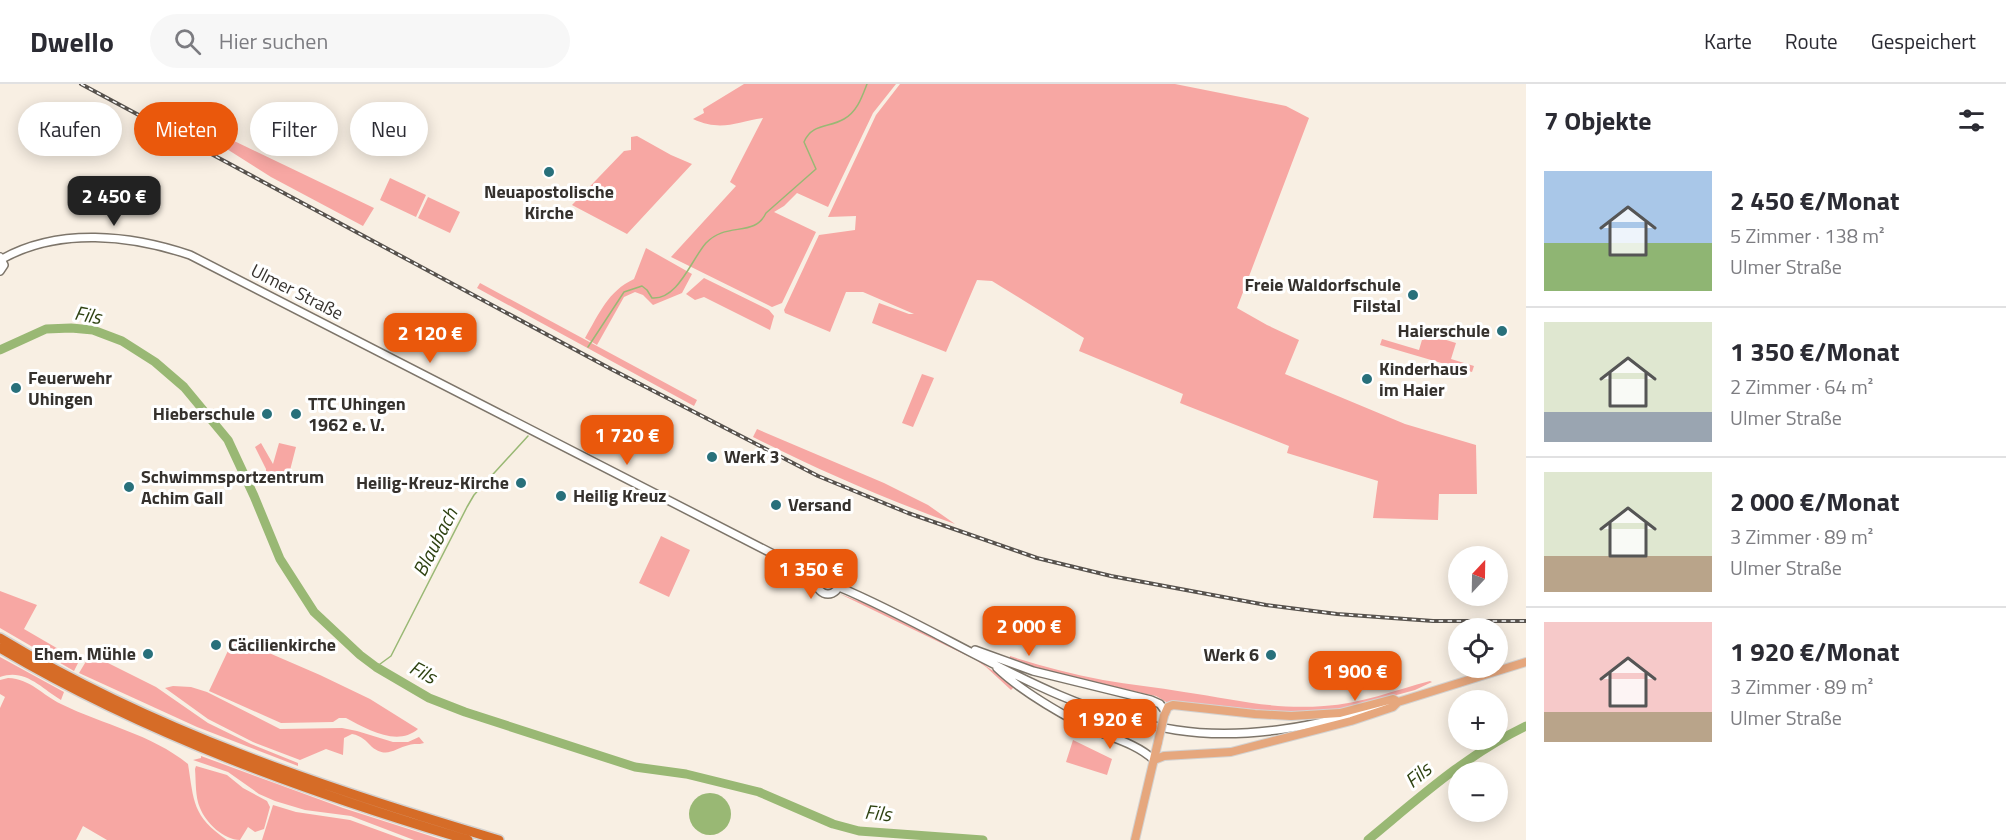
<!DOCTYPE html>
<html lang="de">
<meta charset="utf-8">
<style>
body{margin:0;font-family:"Titillium Web",sans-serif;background:#f7f7f7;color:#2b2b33;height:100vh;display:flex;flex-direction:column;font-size:22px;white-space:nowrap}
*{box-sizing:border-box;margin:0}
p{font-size:20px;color:#7c7c81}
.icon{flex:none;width:33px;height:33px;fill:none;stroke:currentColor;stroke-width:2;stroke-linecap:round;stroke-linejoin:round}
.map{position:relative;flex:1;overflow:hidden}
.panel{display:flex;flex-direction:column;background:#fff;width:480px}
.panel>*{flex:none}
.guide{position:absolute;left:18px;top:18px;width:570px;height:54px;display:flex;gap:12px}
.needle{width:39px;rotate:22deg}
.buttons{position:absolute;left:1448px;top:462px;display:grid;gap:12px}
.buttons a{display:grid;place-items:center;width:60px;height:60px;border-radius:50%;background:#fff;box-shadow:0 3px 15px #0003;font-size:30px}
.price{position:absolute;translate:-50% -51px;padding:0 14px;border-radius:12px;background:#ea580c;color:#fff;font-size:20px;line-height:39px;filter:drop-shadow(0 2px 3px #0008)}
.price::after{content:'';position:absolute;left:50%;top:36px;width:18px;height:14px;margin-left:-9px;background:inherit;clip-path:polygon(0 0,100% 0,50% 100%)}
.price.current{background:#222;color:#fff}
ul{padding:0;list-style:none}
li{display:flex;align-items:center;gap:18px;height:150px;padding:0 18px}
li+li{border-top:2px solid #e1e1e2}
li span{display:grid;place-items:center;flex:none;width:168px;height:120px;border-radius:0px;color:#555}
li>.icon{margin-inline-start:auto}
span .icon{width:72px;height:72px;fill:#fffc;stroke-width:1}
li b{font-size:26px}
h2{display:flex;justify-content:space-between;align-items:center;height:72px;padding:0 18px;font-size:26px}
.chip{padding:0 21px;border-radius:27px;background:#fff;box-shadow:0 3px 15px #0003;font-size:21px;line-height:54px}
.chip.current{background:#ea580c;color:#fff}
header{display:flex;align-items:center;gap:36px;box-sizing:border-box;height:84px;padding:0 30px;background:#fff;border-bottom:2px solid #e1e1e2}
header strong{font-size:28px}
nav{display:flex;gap:33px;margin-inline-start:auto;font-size:21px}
.search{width:420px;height:54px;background:#f7f7f7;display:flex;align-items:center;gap:15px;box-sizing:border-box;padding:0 21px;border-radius:33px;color:#7c7c81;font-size:22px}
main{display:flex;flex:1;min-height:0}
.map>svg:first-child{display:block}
.green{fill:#f7a7a3}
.water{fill:#99b874}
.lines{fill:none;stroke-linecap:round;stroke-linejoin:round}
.stream{stroke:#99b874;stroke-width:1.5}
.river{stroke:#99b874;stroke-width:9}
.secondary-casing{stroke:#7d756a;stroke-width:10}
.primary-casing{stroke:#d3d2d1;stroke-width:10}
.highway-casing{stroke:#d3d2d1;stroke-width:12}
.secondary{stroke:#fff;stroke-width:7}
.primary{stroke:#e6a77d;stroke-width:8}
.highway{stroke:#d66c27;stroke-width:9}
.rail-casing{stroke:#57524d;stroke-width:4}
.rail{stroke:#fff;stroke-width:1.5;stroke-dasharray:4.5;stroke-linecap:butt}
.primary-bridge-casing{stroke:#d3d2d1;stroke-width:10;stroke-linecap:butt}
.primary-bridge{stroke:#e6a77d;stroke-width:8}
.poi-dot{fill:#28707b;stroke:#fff;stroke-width:2}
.labels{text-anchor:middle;stroke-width:6;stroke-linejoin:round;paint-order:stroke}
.poi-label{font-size:18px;font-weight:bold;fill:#35312d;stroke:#fff;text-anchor:start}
.street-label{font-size:18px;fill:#35312d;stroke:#fff}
.water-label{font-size:20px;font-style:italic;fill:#2e4211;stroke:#fff}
</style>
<header>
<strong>Dwello</strong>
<div class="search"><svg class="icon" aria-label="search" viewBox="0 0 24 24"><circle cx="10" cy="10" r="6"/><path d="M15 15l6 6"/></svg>Hier suchen</div>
<nav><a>Karte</a><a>Route</a><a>Gespeichert</a></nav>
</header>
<main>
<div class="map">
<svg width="1526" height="756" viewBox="0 0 1526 756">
<rect width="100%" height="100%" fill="#f8efe3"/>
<path class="green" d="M744 0H896L873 29 828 123 797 109 784 122 774 128 816 148 782 219 772 223 671 173 736 102 730 98 763 34C735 38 722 48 693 35L704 29 703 25Z
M900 0H1175L1286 22 1309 34 1237 224 1267 241 1299 256 1285 290 1405 340 1476 361 1477 410H1439L1438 436 1373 434 1378 397 1287 369 1289 362 1180 319 1183 310 1079 267 1084 254 992 197 977 196 946 268 872 239 879 219 909 230H914L863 208H846L830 248 785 229 784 226 819 151 855 146 856 132 828 133 876 31Z
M203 42 374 124 363 142 271 93 200 48Z
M637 52 671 71 692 80 627 150 572 121 624 67 631 66V53Z
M390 94 426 111 416 133 380 116Z
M428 113 460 128 450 149 418 134Z
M646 164 692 190 682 209 653 221 643 211 635 208 624 213 597 261 585 254C599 230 608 207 634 195Z
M704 194 769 226 774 232 770 246 704 213 695 216 686 210Z
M480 199 697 316 694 322 477 204Z
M1424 249 1456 259 1451 275 1474 282 1472 288 1380 261 1382 255 1419 266Z
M922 290 934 294 913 343 902 339Z
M757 345 884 399 928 421 955 440C885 415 819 386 753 353Z
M261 359 273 380 279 359 296 363 287 398 276 396 272 398 266 391V385L255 363Z
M661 452 690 466 669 513 639 499Z
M0 507 37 521 24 545 79 577 74 587 0 544Z
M840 510 864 519 973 573 1015 602 1011 606 986 583 976 576Z
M234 554 320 591 370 615 418 645C397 663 367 645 346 634H339L333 638 281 639 209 607Z
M92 571 156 603 208 639 251 660 298 679V682L197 643 79 589 88 574Z
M1010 572C1041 582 1071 590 1103 596 1130 601 1157 603 1184 608 1233 615 1273 626 1324 622 1361 620 1395 606 1430 597L1432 598 1415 606 1360 621 1320 628 1270 627 1176 617 1168 619 1156 612 1067 593 1009 577Z
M0 573 64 608 61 616C41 604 25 584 0 593Z
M8 594C31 595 42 611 61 620 104 641 151 650 188 680 194 717 192 732 227 756H107L83 742 76 756H0V624L5 613 0 610V596Z
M173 602 191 603 207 608 280 645 342 644 357 647 393 658H408L419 653 424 659C418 661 414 659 409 661 395 664 387 675 372 663 365 656 362 652 352 650L344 654 343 671 326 665 300 676 253 658 208 635 165 604Z
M1073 656 1112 675 1107 691 1066 678Z
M201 672 343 724 443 756H414L351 732 305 726 275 717 259 710 228 688 193 676 201 674Z
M196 682 227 691 243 704 267 717 270 723 264 745 255 748 248 743 240 756C224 756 206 739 200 724 195 713 196 697 195 685Z
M273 721 296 728 350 736 405 756H262Z"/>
<path class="water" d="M689 730a21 21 0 1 1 42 0a21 21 0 1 1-42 0Z"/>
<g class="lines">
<path class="stream" d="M588 263 624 208 642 202 647 206 652 214C678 216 691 176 706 159 727 137 754 154 766 129L816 85 804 58C812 39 829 44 844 35 857 28 862 13 867 0
M376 583 391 572 467 423 474 411 528 352"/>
<path class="river" d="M0 266 46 245 71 244 93 246 122 257 155 278 184 303 228 356 254 412 280 475 314 528 360 571 376 583 429 614 465 628 635 683 686 690 759 708 833 740 859 747 983 756
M1368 756C1419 714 1466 671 1526 642"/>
<g class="secondary-casing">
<path id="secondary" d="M0 173 4 181 0 187
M2 175C59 143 131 151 190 171L818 493
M817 499a11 11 0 1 1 22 0a11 11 0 1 1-22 0Z
M839 503C951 550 1053 627 1176 646 1247 657 1322 641 1390 620
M975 566 1033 587 1151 616 1160 620 1165 627
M997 584C1020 606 1051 624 1079 639 1103 652 1134 657 1154 676"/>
</g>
<g class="primary-casing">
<path id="primary" d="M1164 632 1168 623 1173 621 1255 630 1291 632 1340 629 1393 615 1398 618
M1154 676 1164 672 1231 668 1351 637 1393 623 1398 618 1526 578
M1135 756 1158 658"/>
</g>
<g class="highway-casing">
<path id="highway" d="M0 554C154 647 327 705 499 756
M0 564C145 650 307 708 468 756"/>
</g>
<use href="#secondary" class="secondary"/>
<use href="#primary" class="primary"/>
<use href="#highway" class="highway"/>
<g class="rail-casing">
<path id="rail" d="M81 0 611 285 818 392 908 429 1037 474 1111 492 1266 521 1337 530 1433 537H1526"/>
</g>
<use href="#rail" class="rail"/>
<g class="primary-bridge-casing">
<path id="primary-bridge" d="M1158 658 1164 632"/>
</g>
<use href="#primary-bridge" class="primary-bridge"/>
</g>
<g class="poi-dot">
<circle cx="549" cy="88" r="6"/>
<circle cx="1413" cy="211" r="6"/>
<circle cx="1502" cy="247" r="6"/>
<circle cx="1367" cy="295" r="6"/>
<circle cx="16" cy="304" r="6"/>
<circle cx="267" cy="330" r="6"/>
<circle cx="296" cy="330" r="6"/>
<circle cx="712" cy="373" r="6"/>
<circle cx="521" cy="399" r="6"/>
<circle cx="129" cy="403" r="6"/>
<circle cx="561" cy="412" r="6"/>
<circle cx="776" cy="421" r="6"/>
<circle cx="216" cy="561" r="6"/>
<circle cx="148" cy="570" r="6"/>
<circle cx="1271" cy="571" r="6"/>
</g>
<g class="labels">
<g class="poi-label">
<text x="549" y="114" text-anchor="middle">Neuapostolische<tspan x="549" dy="21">Kirche</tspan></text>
<text x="1401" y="207" text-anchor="end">Freie Waldorfschule<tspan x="1401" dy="21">Filstal</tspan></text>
<text x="1490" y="253" text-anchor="end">Haierschule</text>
<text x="1379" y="291">Kinderhaus<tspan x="1379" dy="21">im Haier</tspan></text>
<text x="28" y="300">Feuerwehr<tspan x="28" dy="21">Uhingen</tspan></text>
<text x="308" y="326">TTC Uhingen<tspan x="308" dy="21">1962 e. V.</tspan></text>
<text x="255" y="336" text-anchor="end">Hieberschule</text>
<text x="724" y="379">Werk 3</text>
<text x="141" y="399">Schwimmsportzentrum<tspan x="141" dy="21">Achim Gall</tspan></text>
<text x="509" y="405" text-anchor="end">Heilig-Kreuz-Kirche</text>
<text x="573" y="418">Heilig Kreuz</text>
<text x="788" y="427">Versand</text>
<text x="228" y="567">Cäcilienkirche</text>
<text x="136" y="576" text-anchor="end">Ehem. Mühle</text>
<text x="1259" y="577" text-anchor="end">Werk 6</text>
</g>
<g class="street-label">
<text transform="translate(297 208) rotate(27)" y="6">Ulmer Straße</text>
</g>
<g class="water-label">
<text transform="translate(88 231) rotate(11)" y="7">Fils</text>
<text transform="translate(435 458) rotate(-63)" y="7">Blaubach</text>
<text transform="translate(423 588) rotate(28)" y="7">Fils</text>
<text transform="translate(1418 691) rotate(-40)" y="7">Fils</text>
<text transform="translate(878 729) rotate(6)" y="7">Fils</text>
</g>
</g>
</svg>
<div class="buttons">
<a><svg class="needle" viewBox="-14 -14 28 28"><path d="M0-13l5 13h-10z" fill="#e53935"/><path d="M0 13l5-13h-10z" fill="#7c7c81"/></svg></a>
<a><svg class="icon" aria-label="locate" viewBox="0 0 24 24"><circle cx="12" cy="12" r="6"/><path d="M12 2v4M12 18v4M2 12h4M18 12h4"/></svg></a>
<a>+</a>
<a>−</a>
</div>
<b class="price current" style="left:114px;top:143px">2 450 €</b>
<b class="price" style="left:430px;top:280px">2 120 €</b>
<b class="price" style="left:627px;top:382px">1 720 €</b>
<b class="price" style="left:811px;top:516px">1 350 €</b>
<b class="price" style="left:1029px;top:573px">2 000 €</b>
<b class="price" style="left:1355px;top:618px">1 900 €</b>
<b class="price" style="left:1110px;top:666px">1 920 €</b>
<div class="guide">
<a class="chip">Kaufen</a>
<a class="chip current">Mieten</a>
<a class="chip">Filter</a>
<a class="chip">Neu</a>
</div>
</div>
<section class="panel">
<h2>7 Objekte<svg class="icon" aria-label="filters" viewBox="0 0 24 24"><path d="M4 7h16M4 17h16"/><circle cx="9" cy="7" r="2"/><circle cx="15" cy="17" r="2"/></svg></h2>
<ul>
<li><span style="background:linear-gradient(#a9c7e8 60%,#8fb573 0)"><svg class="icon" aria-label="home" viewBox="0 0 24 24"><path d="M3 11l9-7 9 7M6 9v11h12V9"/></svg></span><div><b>2 450 €/Monat</b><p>5 Zimmer · 138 m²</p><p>Ulmer Straße</p></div></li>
<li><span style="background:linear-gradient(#dfe7d0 75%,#9aa5b1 0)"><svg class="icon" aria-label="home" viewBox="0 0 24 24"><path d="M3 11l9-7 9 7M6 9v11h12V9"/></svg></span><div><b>1 350 €/Monat</b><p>2 Zimmer · 64 m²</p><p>Ulmer Straße</p></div></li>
<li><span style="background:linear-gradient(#dfe7d0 70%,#b9a48a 0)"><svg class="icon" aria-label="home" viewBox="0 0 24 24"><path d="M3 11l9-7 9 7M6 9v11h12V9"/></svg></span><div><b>2 000 €/Monat</b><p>3 Zimmer · 89 m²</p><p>Ulmer Straße</p></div></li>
<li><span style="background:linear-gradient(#f6c9c9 75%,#b9a48a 0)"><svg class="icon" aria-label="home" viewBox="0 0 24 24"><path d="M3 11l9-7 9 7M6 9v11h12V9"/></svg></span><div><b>1 920 €/Monat</b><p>3 Zimmer · 89 m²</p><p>Ulmer Straße</p></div></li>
</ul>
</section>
</main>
